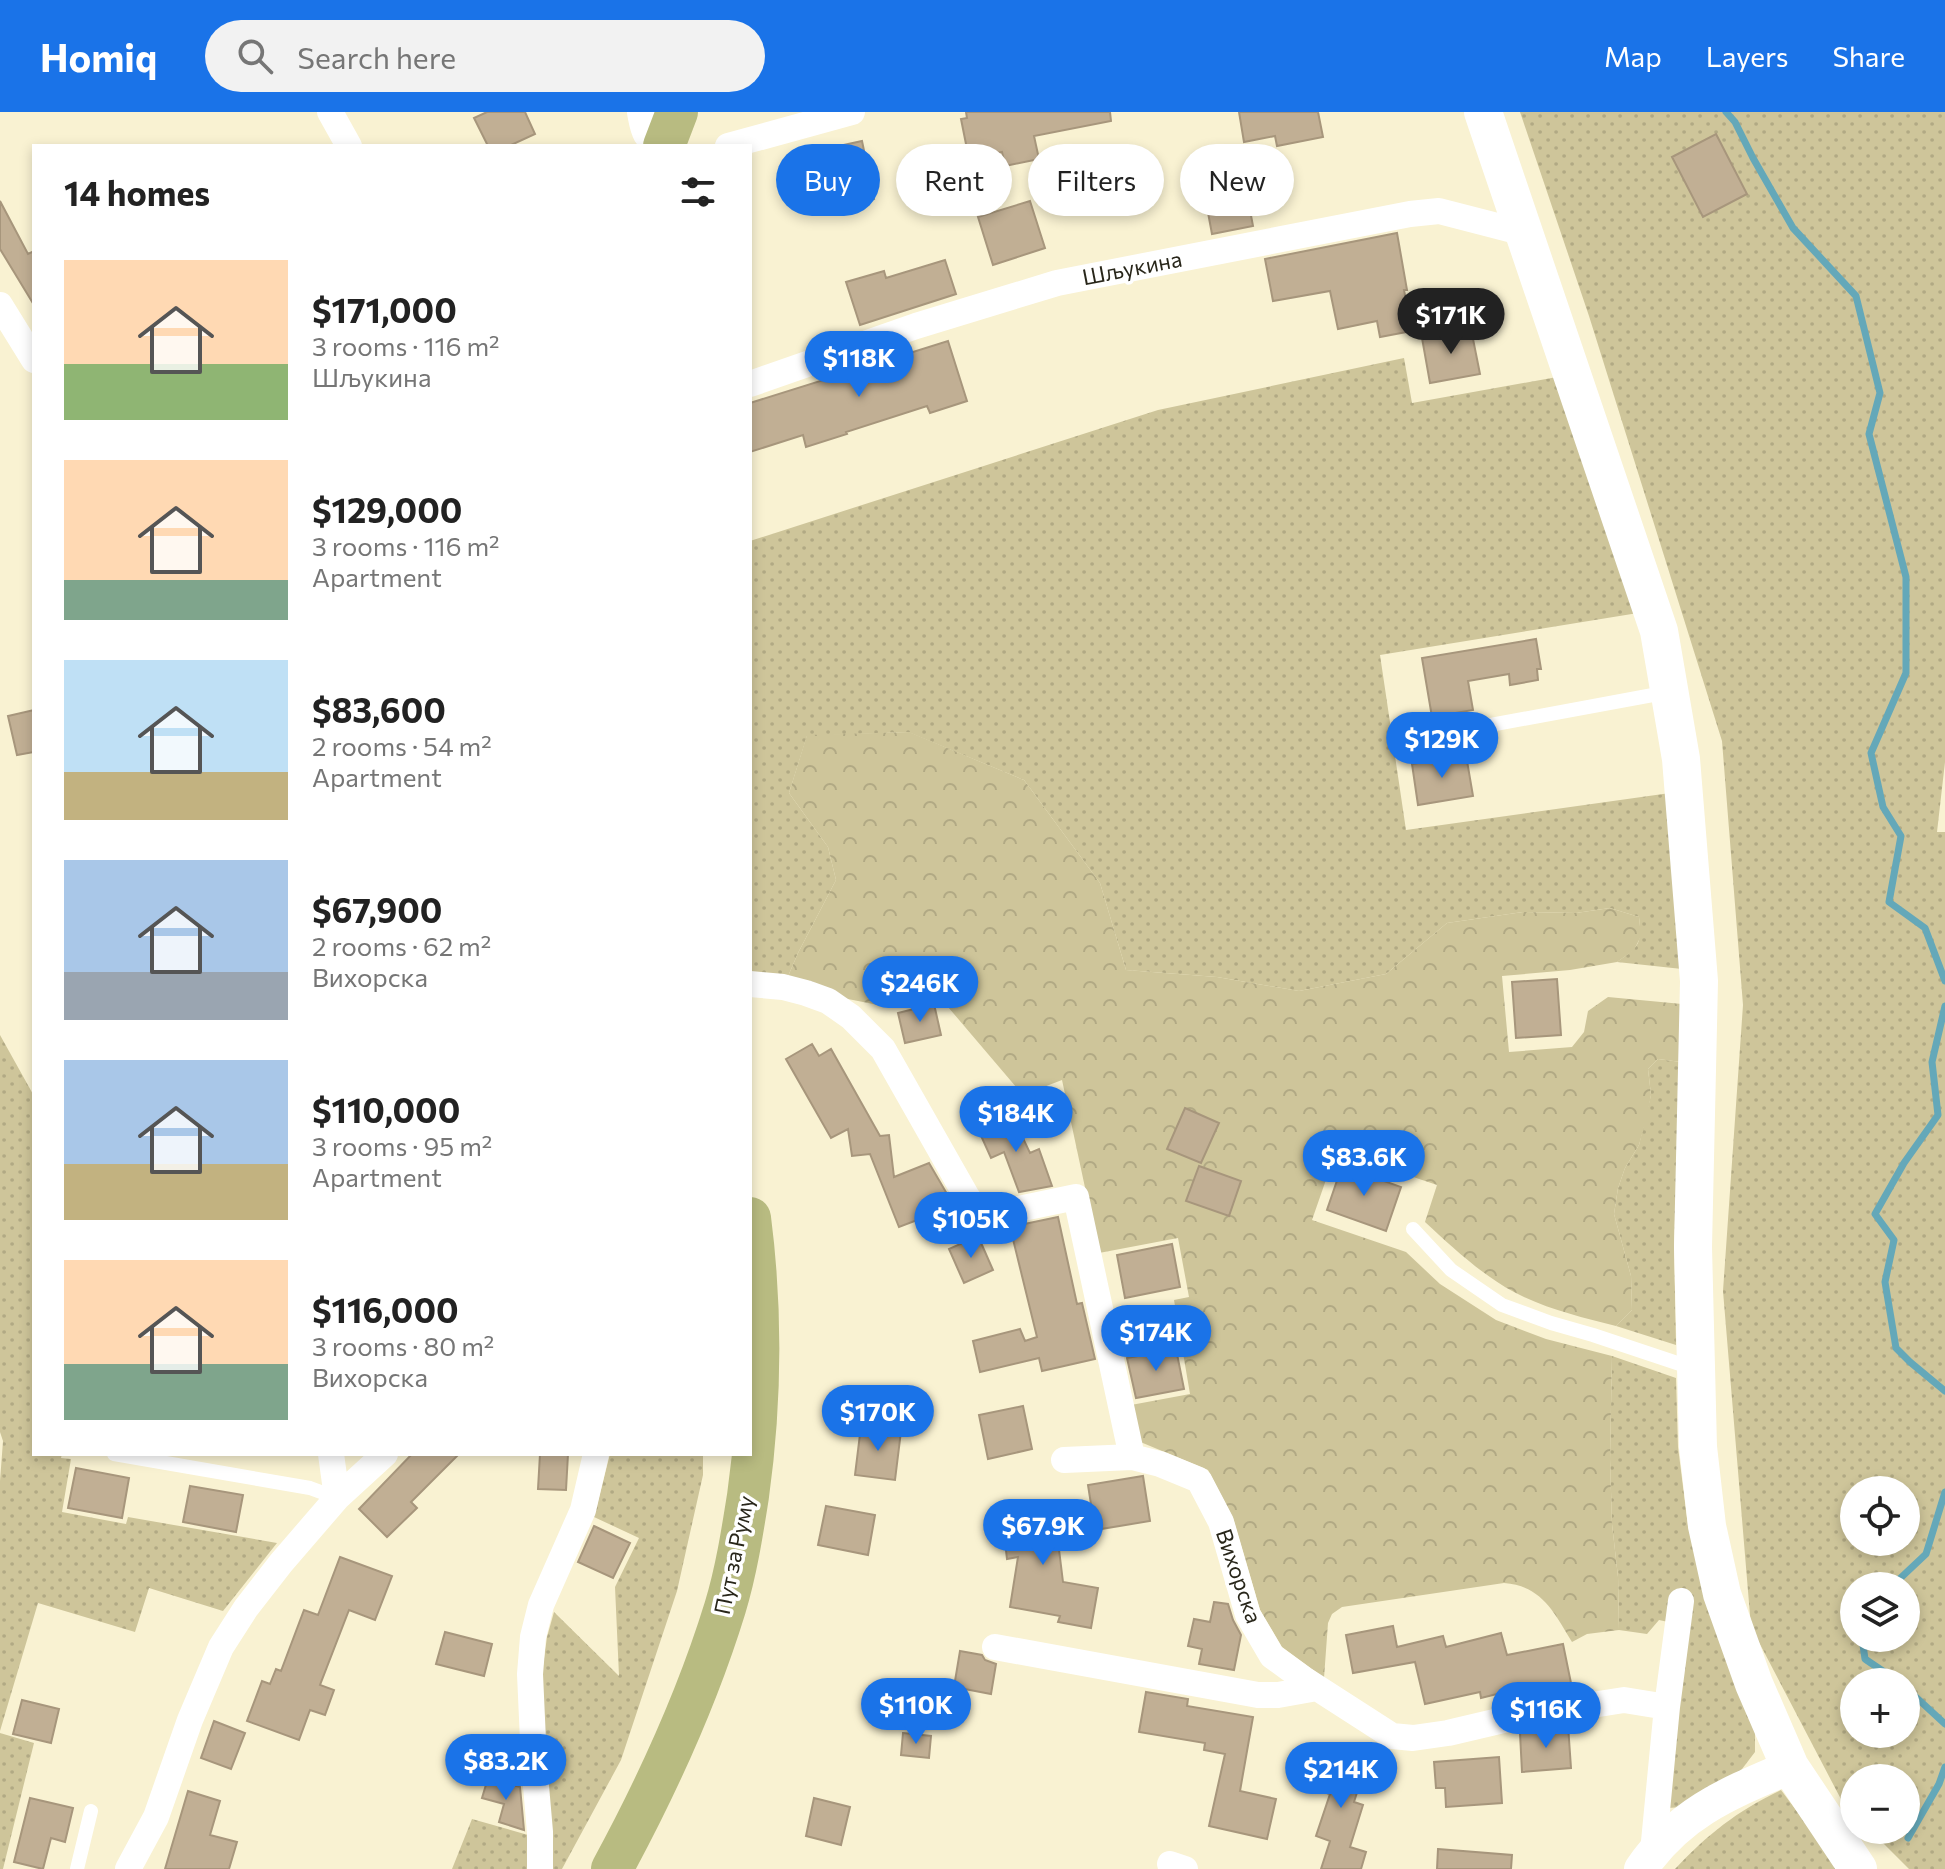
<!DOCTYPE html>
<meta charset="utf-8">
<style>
body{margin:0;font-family:Commissioner,sans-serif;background:#f2f2f2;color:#222;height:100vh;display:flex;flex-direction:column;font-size:30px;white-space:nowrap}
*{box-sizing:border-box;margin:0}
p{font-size:26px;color:#767676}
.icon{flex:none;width:44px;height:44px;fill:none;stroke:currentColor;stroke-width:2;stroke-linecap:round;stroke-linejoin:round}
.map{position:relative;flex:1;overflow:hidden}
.drawer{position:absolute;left:32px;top:32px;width:720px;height:1312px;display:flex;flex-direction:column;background:#fff;border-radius:0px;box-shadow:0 4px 12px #0003}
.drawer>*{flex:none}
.top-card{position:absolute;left:776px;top:32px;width:760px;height:72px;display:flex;gap:16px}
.fabs{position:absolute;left:1840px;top:1364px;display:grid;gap:16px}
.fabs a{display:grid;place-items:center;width:80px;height:80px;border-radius:50%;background:#fff;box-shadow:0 4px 12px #0003;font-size:40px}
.price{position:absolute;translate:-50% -68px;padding:0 18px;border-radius:28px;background:#1a73e8;color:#fff;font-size:26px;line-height:52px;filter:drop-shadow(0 2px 4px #0008)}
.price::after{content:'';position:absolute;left:50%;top:48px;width:24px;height:18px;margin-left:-12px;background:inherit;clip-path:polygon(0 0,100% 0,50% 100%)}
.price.current{background:#222;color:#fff}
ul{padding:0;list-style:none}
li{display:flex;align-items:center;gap:24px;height:200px;padding:0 32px}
li span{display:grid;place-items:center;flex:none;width:224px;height:160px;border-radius:0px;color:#555}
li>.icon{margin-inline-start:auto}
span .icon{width:96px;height:96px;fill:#fffc;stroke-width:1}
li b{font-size:34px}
h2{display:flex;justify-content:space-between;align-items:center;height:96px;padding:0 32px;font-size:34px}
.chip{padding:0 28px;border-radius:36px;background:#fff;box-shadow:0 4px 12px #0003;font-size:28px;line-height:72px}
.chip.current{background:#1a73e8;color:#fff}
header{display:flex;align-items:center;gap:48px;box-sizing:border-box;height:112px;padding:0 40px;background:#1a73e8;color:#fff}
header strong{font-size:38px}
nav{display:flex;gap:44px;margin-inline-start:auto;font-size:28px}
.search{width:560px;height:72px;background:#f2f2f2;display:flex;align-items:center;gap:20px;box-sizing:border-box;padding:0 28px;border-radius:44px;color:#767676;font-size:30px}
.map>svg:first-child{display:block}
.grass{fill:url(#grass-dots);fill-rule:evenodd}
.forest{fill:url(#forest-crowns)}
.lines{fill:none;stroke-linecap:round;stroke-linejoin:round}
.stream{stroke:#64a8b9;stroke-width:7}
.building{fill:#c1af94;stroke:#a7967c;stroke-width:2}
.service{stroke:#fff;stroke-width:14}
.minor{stroke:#fff;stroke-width:26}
.tertiary{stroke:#fff;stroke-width:34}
.secondary{stroke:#fff;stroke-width:38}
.primary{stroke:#b8bb81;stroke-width:42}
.labels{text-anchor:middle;stroke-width:7;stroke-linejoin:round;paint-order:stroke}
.street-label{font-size:22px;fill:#28261a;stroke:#fff}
</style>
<header>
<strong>Homiq</strong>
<div class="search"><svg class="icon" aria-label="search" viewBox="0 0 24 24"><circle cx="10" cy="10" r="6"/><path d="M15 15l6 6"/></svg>Search here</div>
<nav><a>Map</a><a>Layers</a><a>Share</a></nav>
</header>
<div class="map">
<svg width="1945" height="1757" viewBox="0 0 1945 1757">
<defs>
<pattern id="grass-dots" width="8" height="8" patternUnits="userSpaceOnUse" patternTransform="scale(2)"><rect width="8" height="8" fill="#cec59a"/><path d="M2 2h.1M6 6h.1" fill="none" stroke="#b1a984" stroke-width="1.8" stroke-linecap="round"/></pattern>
<pattern id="forest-crowns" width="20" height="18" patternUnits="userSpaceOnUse" patternTransform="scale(2)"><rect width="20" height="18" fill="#cec59a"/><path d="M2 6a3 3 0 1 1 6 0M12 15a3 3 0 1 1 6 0" fill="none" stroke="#b1a984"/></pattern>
</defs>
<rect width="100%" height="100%" fill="#f9f2d2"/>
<path class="grass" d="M1520 0H1945V650L1937 720H1945V1757H1909L1870 1718H1906V1666H1854V1702L1844 1693 1751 1515 1723 1179 1743 893 1722 629 1589 204ZM1854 1378H1906V1430H1854ZM1854 1474H1906V1526H1854ZM1854 1570H1906V1622H1854Z
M1404 246 1412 291 1557 265 1638 501 1380 543 1406 718 1670 681 1682 857 1617 850C1639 834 1642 833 1639 805L1610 796 1576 801 1523 800 1447 811 1386 862 1299 879 1217 865 1126 858 1100 771 1024 668 908 620 807 624 789 681 828 735 836 768 798 841 783 876 750 872V429L1158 298Z
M0 923 34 984V1342H62L61 1346 71 1347 62 1400 126 1412 128 1405 277 1431 223 1499 149 1476 135 1520 38 1491 0 1619V1369L3 1329 0 1320Z
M1658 947 1681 950 1674 1134 1676 1233 1616 1214 1632 1198 1631 1164 1614 1102 1618 1076 1625 1056 1639 1033 1651 983 1648 957Z
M1612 1244 1676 1266 1678 1335 1688 1414 1708 1485 1755 1611V1640L1739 1661 1682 1695 1668 1696 1682 1513 1659 1508 1647 1522 1619 1518 1618 1465 1612 1412 1610 1347Z
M610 1342H703V1363L677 1479 621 1648 562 1757H452L472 1707 528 1723 542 1561 547 1525 554 1500 619 1564 615 1475 639 1426 594 1405Z
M0 1621 34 1631 3 1757H0Z
M1781 1678 1840 1757H1675C1708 1722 1737 1699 1781 1678Z"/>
<path class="forest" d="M909 620 1024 668 1100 771 1126 858 1217 865 1299 879 1386 862 1447 811 1523 800 1576 801 1610 796 1639 805 1641 824 1634 838 1617 850 1570 858 1502 864 1509 940 1572 935 1584 920 1588 899 1608 885 1682 892 1681 950 1658 947 1648 957 1651 983 1647 1004 1639 1033 1625 1056 1618 1076 1614 1102 1631 1164 1632 1198 1616 1214C1581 1205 1546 1197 1514 1180 1482 1163 1452 1135 1425 1110L1437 1073 1336 1039 1312 1108 1406 1140 1440 1172 1496 1208 1546 1227 1612 1244 1610 1347 1612 1412 1618 1465 1619 1518 1587 1522 1572 1530C1554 1500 1542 1474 1504 1471L1342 1495 1332 1502 1328 1511 1324 1566 1282 1535 1260 1498 1233 1406 1208 1358 1138 1329 1131 1293 1190 1282 1174 1188 1189 1185 1178 1126 1099 1141 1062 968 1023 983 925 868 883 894 813 880 783 876 798 841 836 768 828 735 789 681 807 623Z"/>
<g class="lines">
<path class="stream" d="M1726 0 1735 10 1753 46 1793 116 1856 184 1880 281 1869 322 1906 465V561L1871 641 1883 695 1901 724 1889 790 1925 816 1945 869
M1945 894 1932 950 1938 1003 1904 1051 1875 1102 1894 1128 1885 1170 1896 1236 1910 1250 1945 1279
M1892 1474 1926 1442 1945 1380
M1862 1526 1865 1547 1899 1570
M1906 1576 1945 1612
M1908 1726 1939 1672 1945 1655"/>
</g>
<path class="building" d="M487 0H525L535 22 509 34H488L474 6Z
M966 0H1110L1111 9 1034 24 1039 47 1005 54 1002 40 969 47 961 7 967 6Z
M1239 0H1318L1323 25 1277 34 1275 24 1244 30Z
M1716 22 1747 82 1703 105 1672 45Z
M862 29 874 87 828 96 816 39Z
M1245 72 1253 114 1212 122 1204 79Z
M0 89 28 142 34 139V193L0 137Z
M1030 89 1045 136 993 153 978 105Z
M1397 121 1407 178H1404L1412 219 1380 225 1377 209 1338 217 1330 179 1273 189 1265 147Z
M945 148 956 182 860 213 846 170 884 159 886 166Z
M1471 217 1480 262 1430 271 1422 226Z
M948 229 967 289 930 301 927 294 846 320 847 322 806 335 803 323 750 340V291Z
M1536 527 1541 557H1537L1538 568 1510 573 1509 562 1468 569 1473 598 1432 605 1422 546Z
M34 598V640L17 643 8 604Z
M1466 643 1473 684 1418 693 1412 652Z
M1557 867 1561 923 1516 926 1512 870Z
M934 892 941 923 905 931 898 901Z
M812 932 819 944 831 937 880 1024 889 1023 894 1065 929 1051 954 1094 899 1115 870 1042 852 1044 848 1017 831 1026 786 947Z
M1185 996 1219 1011 1201 1051 1167 1037Z
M1011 1001 1030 1041 1039 1037 1052 1074 1019 1080 1004 1040 991 1046 978 1017Z
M1199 1054 1241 1069 1229 1104 1186 1089Z
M1342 1054 1401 1075 1386 1119 1327 1098Z
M1058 1105 1077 1192 1082 1191 1095 1247 1042 1259 1039 1246 980 1260 973 1229 1020 1217 1025 1229 1037 1225 1010 1115Z
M978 1124 993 1158 964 1171 949 1137Z
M1172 1132 1180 1175 1125 1186 1117 1143Z
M1176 1237 1184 1277 1136 1286 1127 1246Z
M1023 1294 1032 1337 988 1347 979 1303Z
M861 1314 901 1319 895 1368 855 1363Z
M412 1342H459L411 1390 417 1396 387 1425 359 1397Z
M540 1342H568L566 1378 538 1377Z
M76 1356 129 1366 122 1406 68 1396Z
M1143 1364 1150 1409 1095 1418 1088 1373Z
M190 1374 243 1383 236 1420 183 1410Z
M1053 1389 1063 1470 1098 1476 1091 1516 1058 1510 1060 1504 1010 1495 1018 1445 1007 1447 1001 1395Z
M826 1394 875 1403 868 1443 818 1433Z
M594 1414 630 1431 613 1466 578 1450Z
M340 1445 392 1464 375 1508 349 1498 320 1573 334 1578 325 1603 310 1598 299 1628 247 1609 262 1569 270 1572 276 1557 281 1559 304 1498 318 1503Z
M1214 1490 1228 1492 1233 1508 1241 1523 1234 1558 1199 1552 1202 1537 1188 1534 1194 1507 1210 1510Z
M1393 1514 1397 1535 1443 1524 1446 1535 1501 1521 1507 1543 1563 1532 1572 1576 1565 1577 1566 1581 1536 1586 1533 1573 1481 1586 1480 1580 1425 1592 1415 1550 1353 1561 1346 1523Z
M445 1520 492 1532 484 1564 436 1552Z
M960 1539 982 1543 985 1548 996 1552 991 1582 954 1575Z
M1146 1580 1188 1587 1187 1594 1253 1605 1240 1679 1276 1687 1267 1727 1209 1714 1225 1642 1204 1638 1205 1631 1139 1620Z
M22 1588 59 1597 51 1631 13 1622Z
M214 1609 245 1621 231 1657 201 1646Z
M1568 1613 1571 1656 1522 1660 1520 1621Z
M903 1621 931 1624 929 1646 901 1643Z
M1325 1641 1341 1646 1342 1641 1367 1649 1354 1690 1363 1693 1350 1735 1366 1740 1361 1757H1321L1330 1729 1316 1724 1330 1682 1313 1677Z
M1499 1645 1502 1691 1446 1695 1445 1676H1436L1434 1650Z
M488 1666 520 1675 524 1718 499 1710 504 1692 482 1686Z
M188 1679 220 1689 210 1723 237 1730 229 1757H165Z
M30 1686 73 1696 65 1730 51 1726 43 1757 14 1750Z
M814 1686 850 1695 841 1733 806 1724Z
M1438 1737 1512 1743 1511 1757H1437Z"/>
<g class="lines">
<path class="service" d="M1431 624 1669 580
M1413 1117 1451 1158 1502 1193 1551 1211 1593 1223 1692 1256
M114 1342 310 1376 337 1386
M77 1757 91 1699"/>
<path class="minor" d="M330 0 349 34
M728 34 852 0
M0 193 34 248
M750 272 916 214 1057 171 1410 102 1439 99 1524 121
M750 872 783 875 806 881 828 889 851 905 883 937 967 1085 977 1098 989 1103 1076 1085 1132 1345
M331 1342 337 1386
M1064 1348 1132 1345 1160 1352 1199 1368 1221 1410 1248 1503 1272 1544 1305 1568 1392 1624 1413 1626 1448 1621 1516 1605 1624 1588 1667 1595
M995 1535 1258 1583H1278L1317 1576
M1653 1740 1667 1595 1681 1489
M1170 1752 1185 1757
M128 1757 156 1705 190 1608 221 1535 246 1496 281 1451 337 1386 385 1342
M540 1757V1720L534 1651 530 1562 533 1525 541 1493 583 1398 596 1342"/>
<path class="tertiary" d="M1641 1757C1680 1700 1729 1681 1790 1655"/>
<path class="secondary" d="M646 0C649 16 649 23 665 30
M1483 0 1659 519 1681 647 1699 869 1693 1135 1698 1335 1707 1414 1722 1482 1754 1572 1790 1655 1858 1757"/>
<path class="primary" d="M664 34 677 0
M612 1757C657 1674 697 1587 725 1496 736 1460 742 1422 748 1384 761 1291 762 1199 750 1106"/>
</g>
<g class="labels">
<g class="street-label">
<text transform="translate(1132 156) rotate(-11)" y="8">Шљукина</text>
<text transform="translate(734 1443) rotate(-78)" y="8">Пут за Руму</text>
<text transform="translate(1239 1464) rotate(71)" y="8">Вихорска</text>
</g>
</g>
</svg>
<div class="fabs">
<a><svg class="icon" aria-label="locate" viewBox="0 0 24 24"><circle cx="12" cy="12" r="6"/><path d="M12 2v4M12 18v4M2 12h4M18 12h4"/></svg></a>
<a><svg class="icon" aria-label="layers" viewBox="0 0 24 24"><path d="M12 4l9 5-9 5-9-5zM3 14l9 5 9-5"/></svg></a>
<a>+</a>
<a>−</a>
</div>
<b class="price current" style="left:1451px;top:244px">$171K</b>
<b class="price" style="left:859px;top:287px">$118K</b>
<b class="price" style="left:1442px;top:668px">$129K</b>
<b class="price" style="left:920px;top:912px">$246K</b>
<b class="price" style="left:1016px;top:1042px">$184K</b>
<b class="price" style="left:1364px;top:1086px">$83.6K</b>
<b class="price" style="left:971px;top:1148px">$105K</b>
<b class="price" style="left:1156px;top:1261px">$174K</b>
<b class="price" style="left:878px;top:1341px">$170K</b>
<b class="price" style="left:1043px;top:1455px">$67.9K</b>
<b class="price" style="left:916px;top:1634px">$110K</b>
<b class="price" style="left:1546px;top:1638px">$116K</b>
<b class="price" style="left:506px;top:1690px">$83.2K</b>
<b class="price" style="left:1341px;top:1698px">$214K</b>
<div class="top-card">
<a class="chip current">Buy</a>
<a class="chip">Rent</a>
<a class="chip">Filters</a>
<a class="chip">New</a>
</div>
<section class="drawer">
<h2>14 homes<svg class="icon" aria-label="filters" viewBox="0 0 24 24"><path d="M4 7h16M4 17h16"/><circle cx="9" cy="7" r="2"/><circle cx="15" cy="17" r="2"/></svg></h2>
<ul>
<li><span style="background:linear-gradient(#ffd9b3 65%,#8fb573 0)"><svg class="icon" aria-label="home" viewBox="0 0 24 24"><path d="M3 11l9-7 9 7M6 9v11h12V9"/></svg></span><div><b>$171,000</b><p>3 rooms · 116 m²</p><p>Шљукина</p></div></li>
<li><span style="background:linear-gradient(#ffd9b3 75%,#7fa58c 0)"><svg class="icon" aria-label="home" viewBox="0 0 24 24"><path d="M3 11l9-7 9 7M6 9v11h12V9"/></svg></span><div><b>$129,000</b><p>3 rooms · 116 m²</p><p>Apartment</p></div></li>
<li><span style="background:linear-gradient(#bfe0f5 70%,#c2b280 0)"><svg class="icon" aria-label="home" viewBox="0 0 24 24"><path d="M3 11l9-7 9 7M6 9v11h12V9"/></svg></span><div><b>$83,600</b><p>2 rooms · 54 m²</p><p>Apartment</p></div></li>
<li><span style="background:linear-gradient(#a9c7e8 70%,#9aa5b1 0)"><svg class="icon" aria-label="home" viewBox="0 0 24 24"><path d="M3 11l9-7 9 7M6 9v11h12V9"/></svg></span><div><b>$67,900</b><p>2 rooms · 62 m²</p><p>Вихорска</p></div></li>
<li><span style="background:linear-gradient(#a9c7e8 65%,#c2b280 0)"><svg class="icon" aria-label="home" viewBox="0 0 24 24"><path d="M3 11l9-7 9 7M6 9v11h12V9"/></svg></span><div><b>$110,000</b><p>3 rooms · 95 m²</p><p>Apartment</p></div></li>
<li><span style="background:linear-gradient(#ffd9b3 65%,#7fa58c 0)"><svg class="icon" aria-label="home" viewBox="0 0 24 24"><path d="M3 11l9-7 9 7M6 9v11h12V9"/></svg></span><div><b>$116,000</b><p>3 rooms · 80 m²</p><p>Вихорска</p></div></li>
</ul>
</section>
</div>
